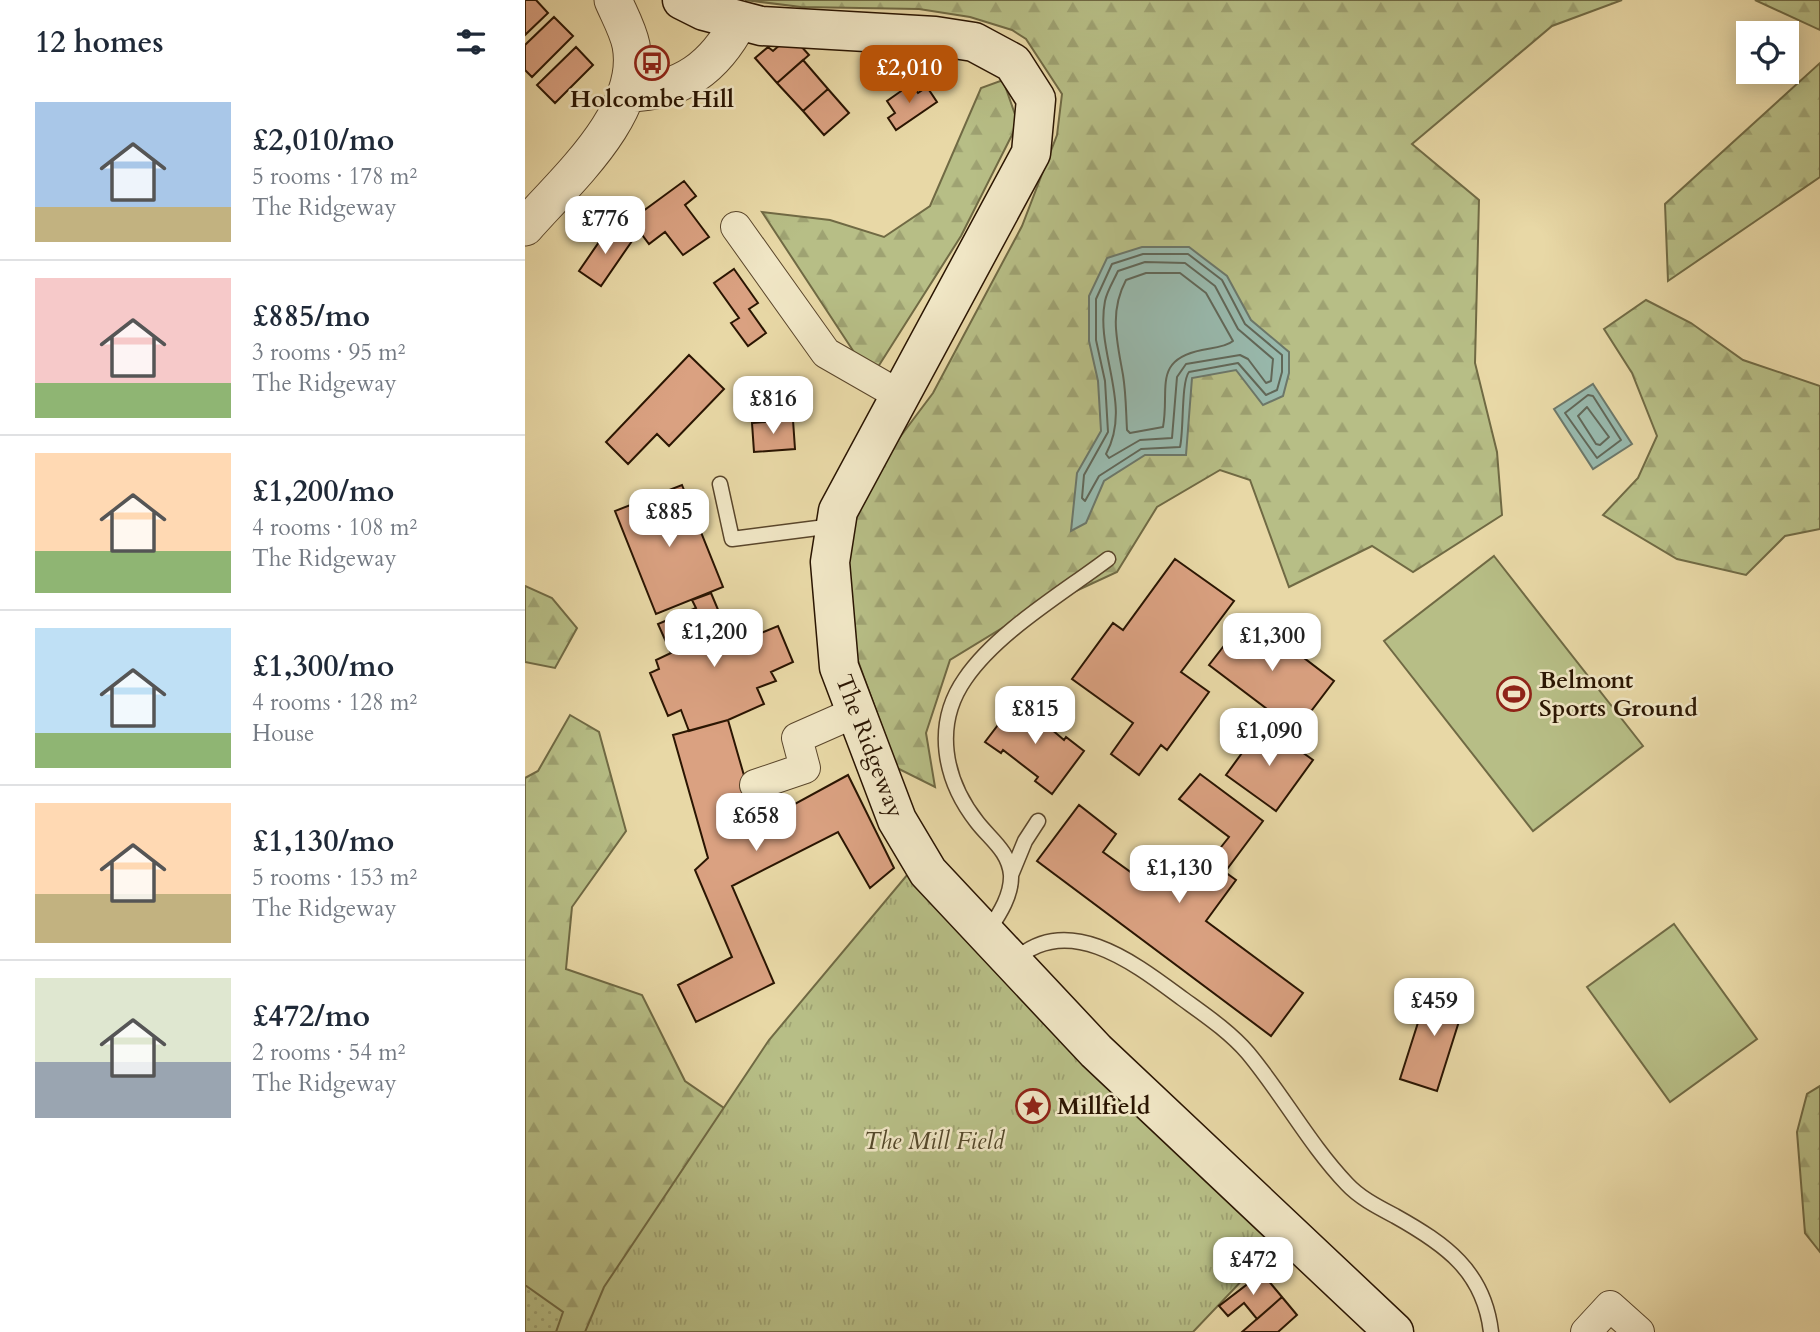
<!DOCTYPE html>
<meta charset="utf-8">
<style>
body{margin:0;font-family:Cardo,serif;background:#f2f2f3;color:#1f2937;height:100vh;display:flex;flex-direction:column;font-size:26px;white-space:nowrap}
*{box-sizing:border-box;margin:0}
p{font-size:23px;color:#747a83}
.icon{flex:none;width:38px;height:38px;fill:none;stroke:currentColor;stroke-width:2;stroke-linecap:round;stroke-linejoin:round}
.map{position:relative;flex:1;overflow:hidden}
.panel{display:flex;flex-direction:column;background:#fff;width:525px}
.panel>*{flex:none}
.fabs{position:absolute;left:1211px;top:21px;display:grid;gap:14px}
.fabs a{display:grid;place-items:center;width:63px;height:63px;border-radius:0px;background:#fff;box-shadow:0 4px 18px #0003;font-size:35px}
.price{position:absolute;translate:-50% -60px;padding:0 16px;border-radius:14px;background:#fff;color:#222;font-size:23px;line-height:46px;filter:drop-shadow(0 2px 4px #0008)}
.price::after{content:'';position:absolute;left:50%;top:42px;width:21px;height:16px;margin-left:-10px;background:inherit;clip-path:polygon(0 0,100% 0,50% 100%)}
.price.current{background:#b45309;color:#fff}
ul{padding:0;list-style:none}
li{display:flex;align-items:center;gap:21px;height:175px;padding:0 35px}
li+li{border-top:2px solid #e0e1e3}
li span{display:grid;place-items:center;flex:none;width:196px;height:140px;border-radius:0px;color:#555}
li>.icon{margin-inline-start:auto}
span .icon{width:84px;height:84px;fill:#fffc;stroke-width:1}
li b{font-size:30px}
h2{display:flex;justify-content:space-between;align-items:center;height:84px;padding:0 35px;font-size:30px}
main{display:flex;flex:1;min-height:0}
.map>svg:first-child{display:block}
.grass{fill:url(#grass-dots);stroke:#706a44;stroke-width:2}
.forest{fill:url(#forest-firs);stroke:#706a44;stroke-width:2}
.park{fill:url(#park-tufts);stroke:#706a44;stroke-width:2}
.garden{fill:#b7be86;stroke:#706a44;stroke-width:2}
.water{fill:#98b9ad;stroke:#6c7769;stroke-width:2}
.lines{fill:none;stroke-linecap:round;stroke-linejoin:round}
.shore{stroke:#616758;stroke-width:2}
.building{fill:#daa181;stroke:#2a1502;stroke-width:2}
.service-casing{stroke:#5a462b;stroke-width:17}
.minor-casing{stroke:#5a462b;stroke-width:32}
.tertiary-casing{stroke:#5a462b;stroke-width:39}
.secondary-casing{stroke:#2a1502;stroke-width:41}
.service{stroke:#f0e6c5;stroke-width:14}
.minor{stroke:#f0e6c5;stroke-width:30}
.tertiary{stroke:#f0e6c5;stroke-width:37}
.secondary{stroke:#f0e6c5;stroke-width:38}
.labels{text-anchor:middle;stroke-width:5;stroke-linejoin:round;paint-order:stroke}
.poi-label{font-size:24px;font-weight:bold;fill:#2a1502;stroke:#f0e6c5;text-anchor:start}
.street-label{font-size:24px;fill:#2a1502;stroke:#f0e6c5}
.park-label{font-size:24px;font-style:italic;fill:#54482a;stroke:#f0e6c5}
</style>
<main>
<section class="panel">
<h2>12 homes<svg class="icon" aria-label="filters" viewBox="0 0 24 24"><path d="M4 7h16M4 17h16"/><circle cx="9" cy="7" r="2"/><circle cx="15" cy="17" r="2"/></svg></h2>
<ul>
<li><span style="background:linear-gradient(#a9c7e8 75%,#c2b280 0)"><svg class="icon" aria-label="home" viewBox="0 0 24 24"><path d="M3 11l9-7 9 7M6 9v11h12V9"/></svg></span><div><b>£2,010/mo</b><p>5 rooms · 178 m²</p><p>The Ridgeway</p></div></li>
<li><span style="background:linear-gradient(#f6c9c9 75%,#8fb573 0)"><svg class="icon" aria-label="home" viewBox="0 0 24 24"><path d="M3 11l9-7 9 7M6 9v11h12V9"/></svg></span><div><b>£885/mo</b><p>3 rooms · 95 m²</p><p>The Ridgeway</p></div></li>
<li><span style="background:linear-gradient(#ffd9b3 70%,#8fb573 0)"><svg class="icon" aria-label="home" viewBox="0 0 24 24"><path d="M3 11l9-7 9 7M6 9v11h12V9"/></svg></span><div><b>£1,200/mo</b><p>4 rooms · 108 m²</p><p>The Ridgeway</p></div></li>
<li><span style="background:linear-gradient(#bfe0f5 75%,#8fb573 0)"><svg class="icon" aria-label="home" viewBox="0 0 24 24"><path d="M3 11l9-7 9 7M6 9v11h12V9"/></svg></span><div><b>£1,300/mo</b><p>4 rooms · 128 m²</p><p>House</p></div></li>
<li><span style="background:linear-gradient(#ffd9b3 65%,#c2b280 0)"><svg class="icon" aria-label="home" viewBox="0 0 24 24"><path d="M3 11l9-7 9 7M6 9v11h12V9"/></svg></span><div><b>£1,130/mo</b><p>5 rooms · 153 m²</p><p>The Ridgeway</p></div></li>
<li><span style="background:linear-gradient(#dfe7d0 60%,#9aa5b1 0)"><svg class="icon" aria-label="home" viewBox="0 0 24 24"><path d="M3 11l9-7 9 7M6 9v11h12V9"/></svg></span><div><b>£472/mo</b><p>2 rooms · 54 m²</p><p>The Ridgeway</p></div></li>
</ul>
</section>
<div class="map">
<svg width="1295" height="1332" viewBox="0 0 1295 1332">
<defs>
<pattern id="grass-dots" width="8" height="8" patternUnits="userSpaceOnUse" patternTransform="scale(1.75)"><rect width="8" height="8" fill="#b7be86"/><path d="M2 2h.1M6 6h.1" fill="none" stroke="#9ea272" stroke-width="1.8" stroke-linecap="round"/></pattern>
<pattern id="forest-firs" width="22" height="20" patternUnits="userSpaceOnUse" patternTransform="scale(1.75)"><rect width="22" height="20" fill="#b7be86"/><path d="M5 1l3.5 6h-7zM16 11l3.5 6h-7z" fill="#9ea272"/></pattern>
<pattern id="park-tufts" width="24" height="20" patternUnits="userSpaceOnUse" patternTransform="scale(1.75)"><rect width="24" height="20" fill="#b7be86"/><path d="M3 7l-1-3M5 7V3M7 7l1-3M15 17l-1-3M17 17v-4M19 17l1-3" fill="none" stroke="#9ea272"/></pattern>
</defs>
<rect width="100%" height="100%" fill="#e8d8a6"/>
<filter id="stains"><feTurbulence type="fractalNoise" baseFrequency=".00286" numOctaves="4"/><feColorMatrix values="0 0 0 0 .2 0 0 0 0 .09 0 0 0 0 .02 0 0 0 .5 -.17"/></filter>
<radialGradient id="worn" r=".72"><stop offset=".6" stop-color="#630" stop-opacity="0"/><stop offset="1" stop-color="#630" stop-opacity=".3"/></radialGradient>
<path class="grass" d="M0 1182 60 1332H0Z"/>
<path class="forest" d="M220 0H1097L1027 26 887 144 954 200 950 363 972 452 977 515 888 572 847 546 764 587 725 480 695 470 632 507 592 572 497 616 425 660 401 733 410 787 372 768 332 658 320 555 324 505 408 393 497 226 532 135 537 94 501 39 487 30 445 17 394 9 276 7Z
M1230 0H1295V30Z
M1295 63V177L1143 281 1140 204Z
M478 80 493 123 436 236 346 378 237 212 305 220 359 237 405 206 456 88Z
M1121 300 1166 323 1218 360 1295 386V529L1260 536 1221 575 1152 559 1078 515 1113 478 1132 436 1107 373 1079 329Z
M0 586 27 598 52 628 30 668 0 662Z
M45 715 74 732 101 831 47 907 41 969 117 995 160 1081 212 1117 139 1332H31L38 1312 0 1285V778L13 771Z
M1295 1086V1252L1280 1233 1272 1132 1282 1094Z"/>
<path class="park" d="M398 856 763 1232 668 1332H60L79 1287 244 1040Z"/>
<path class="garden" d="M969 556 1118 746 1008 831 859 641Z
M1149 924 1232 1039 1145 1102 1062 987Z"/>
<path class="water" d="M617 247H664L702 276 726 320 764 352V373L758 396 738 405 711 370 667 378 661 455H620L579 481 561 523 546 531 552 473 576 431 573 381 564 341V296L582 258Z
M1068 384 1107 444 1068 469 1029 409Z"/>
<g class="lines">
<path class="shore" d="M618 254H663L697 280 720 324 757 355V372L752 390 741 395 713 363 664 372C656 382 659 430 655 447L616 449 574 476 560 501 557 498 559 475 583 432 580 381 571 340V299L587 264Z
M620 262 660 263 690 286 713 329 748 359 746 381 741 383 723 359 715 355 661 364 652 377 647 438 615 440 584 458 581 454C608 405 570 352 580 301 582 291 589 280 593 271Z
M621 273H655L681 293 708 341C701 347 687 348 677 350 627 360 645 389 638 427L605 433 602 430C601 412 601 393 598 375 592 341 584 312 601 280Z
M1063 395 1068 396 1096 440 1072 458 1040 413Z
M1062 407 1084 437 1075 445 1071 444 1053 416Z"/>
</g>
<path class="building" d="M0 0H11L23 13 0 35Z
M29 17 48 36 7 77 0 70V45Z
M266 35 284 55 252 83 230 58 243 47 248 51Z
M51 47 68 65 30 103 12 85Z
M278 60 303 89 278 111 252 83Z
M386 84 393 93 402 87 412 102 371 130 363 118 370 113 362 101Z
M303 89 324 113 299 135 278 111Z
M159 181 171 196 160 205 184 237 158 255 140 232 124 244 106 220Z
M85 226 107 241 76 286 54 271Z
M209 269 233 303 224 309 241 333 223 346 206 323 214 318 189 283Z
M164 355 199 389 144 446 132 434 103 464 81 442Z
M275 393 277 420 251 421 250 394Z
M268 420 270 449 229 452 227 423Z
M157 485 198 587 131 614 90 511Z
M650 559 709 601 656 672 684 692 642 750 636 745 614 775 586 754 608 723 547 679 588 623 598 630Z
M186 593 194 612 174 620 188 653 253 626 268 662 246 672 251 681 232 688 239 704 203 720 164 731 156 710 143 716 125 673 134 669 131 660 146 653 133 624 171 608 167 600Z
M723 615 809 681 771 731 684 665Z
M492 700 539 740 541 737 559 751 527 794 510 781 513 777 478 750 476 753 460 742Z
M203 720 233 824 323 775 369 868 345 888 313 832 207 886 249 983 171 1022 153 985 207 957 170 870 183 858 148 735Z
M738 724 788 760 751 811 701 775Z
M675 774 738 821 700 872 711 880 681 921 778 993 746 1036 512 861 554 805 591 834 578 852 618 881 625 872 657 896 704 837 654 799Z
M905 985 942 996 912 1091 875 1079Z
M737 1273 757 1297 732 1319 719 1303 703 1316 694 1306Z
M757 1297 772 1315 753 1332H717Z"/>
<g class="lines">
<g class="service-casing">
<path id="service" d="M195 484 207 539 308 526
M486 875 500 841 513 821
M462 933C473 916 487 896 486 875 484 851 465 839 452 822 419 780 408 725 440 679 472 632 538 593 583 559
M489 961C543 910 612 965 658 999 680 1015 705 1032 723 1053 758 1095 784 1144 822 1184 835 1198 853 1207 870 1216 920 1244 959 1271 966 1332"/>
</g>
<g class="minor-casing">
<path id="minor" d="M211 227 301 353 376 396
M230 785 280 768 272 738 331 712
M1061 1332 1085 1306 1114 1332"/>
</g>
<g class="tertiary-casing">
<path id="tertiary" d="M103 93C157 92 190 67 214 21
M0 227C40 181 119 113 106 45 103 30 94 14 88 0"/>
</g>
<g class="secondary-casing">
<path id="secondary" d="M157 0 179 11 236 26 410 36 449 42 488 63 511 99 506 153 313 511 305 562 314 667 372 820 403 872 571 1051 869 1332"/>
</g>
<use href="#service" class="service"/>
<use href="#minor" class="minor"/>
<use href="#tertiary" class="tertiary"/>
<use href="#secondary" class="secondary"/>
</g>
<defs>
<g id="bus-ring" transform="scale(1.75)"><circle r="9.5" fill="#f0e6c5" stroke="#8f2418" stroke-width="1.5"/><path d="M-5-6H5V4H4V6H2V4H-2V6H-4V4H-5ZM-3.5-4V0h7V-4ZM-3.5 1.2v1.5H-2V1.2ZM2 1.2v1.5H3.5V1.2Z" fill="#8f2418"/></g>
<g id="stadium-ring" transform="scale(1.75)"><circle r="9.5" fill="#f0e6c5" stroke="#8f2418" stroke-width="1.5"/><path d="M0-5a6.5 5 0 1 0 0 10a6.5 5 0 1 0 0-10ZM-3.5-1.8h7v3.6h-7Z" fill="#8f2418"/></g>
<g id="sight-ring" transform="scale(1.75)"><circle r="9.5" fill="#f0e6c5" stroke="#8f2418" stroke-width="1.5"/><path d="M0-6L1.8-2.2L6-1.7L2.9 1.2L3.7 5.4L0 3.3L-3.7 5.4L-2.9 1.2L-6-1.7L-1.8-2.2Z" fill="#8f2418"/></g>
</defs>
<g fill-rule="evenodd">
<use href="#bus-ring" x="127" y="63"/>
<use href="#stadium-ring" x="989" y="694"/>
<use href="#sight-ring" x="508" y="1106"/>
</g>
<g class="labels">
<g class="poi-label">
<text x="127" y="107" text-anchor="middle">Holcombe Hill</text>
<text x="1014" y="688">Belmont<tspan x="1014" dy="28">Sports Ground</tspan></text>
<text x="532" y="1114">Millfield</text>
</g>
<g class="street-label">
<text transform="translate(345 746) rotate(69)" y="8">The Ridgeway</text>
</g>
<g class="park-label">
<text x="409" y="1149">The Mill Field</text>
</g>
</g>
<rect width="100%" height="100%" filter="url(#stains)"/>
<rect width="100%" height="100%" fill="url(#worn)"/>
</svg>
<div class="fabs">
<a><svg class="icon" aria-label="locate" viewBox="0 0 24 24"><circle cx="12" cy="12" r="6"/><path d="M12 2v4M12 18v4M2 12h4M18 12h4"/></svg></a>
</div>
<b class="price current" style="left:384px;top:105px">£2,010</b>
<b class="price" style="left:80px;top:256px">£776</b>
<b class="price" style="left:248px;top:436px">£816</b>
<b class="price" style="left:144px;top:549px">£885</b>
<b class="price" style="left:189px;top:669px">£1,200</b>
<b class="price" style="left:747px;top:673px">£1,300</b>
<b class="price" style="left:510px;top:746px">£815</b>
<b class="price" style="left:744px;top:768px">£1,090</b>
<b class="price" style="left:231px;top:853px">£658</b>
<b class="price" style="left:654px;top:905px">£1,130</b>
<b class="price" style="left:909px;top:1038px">£459</b>
<b class="price" style="left:728px;top:1297px">£472</b>
</div>
</main>
